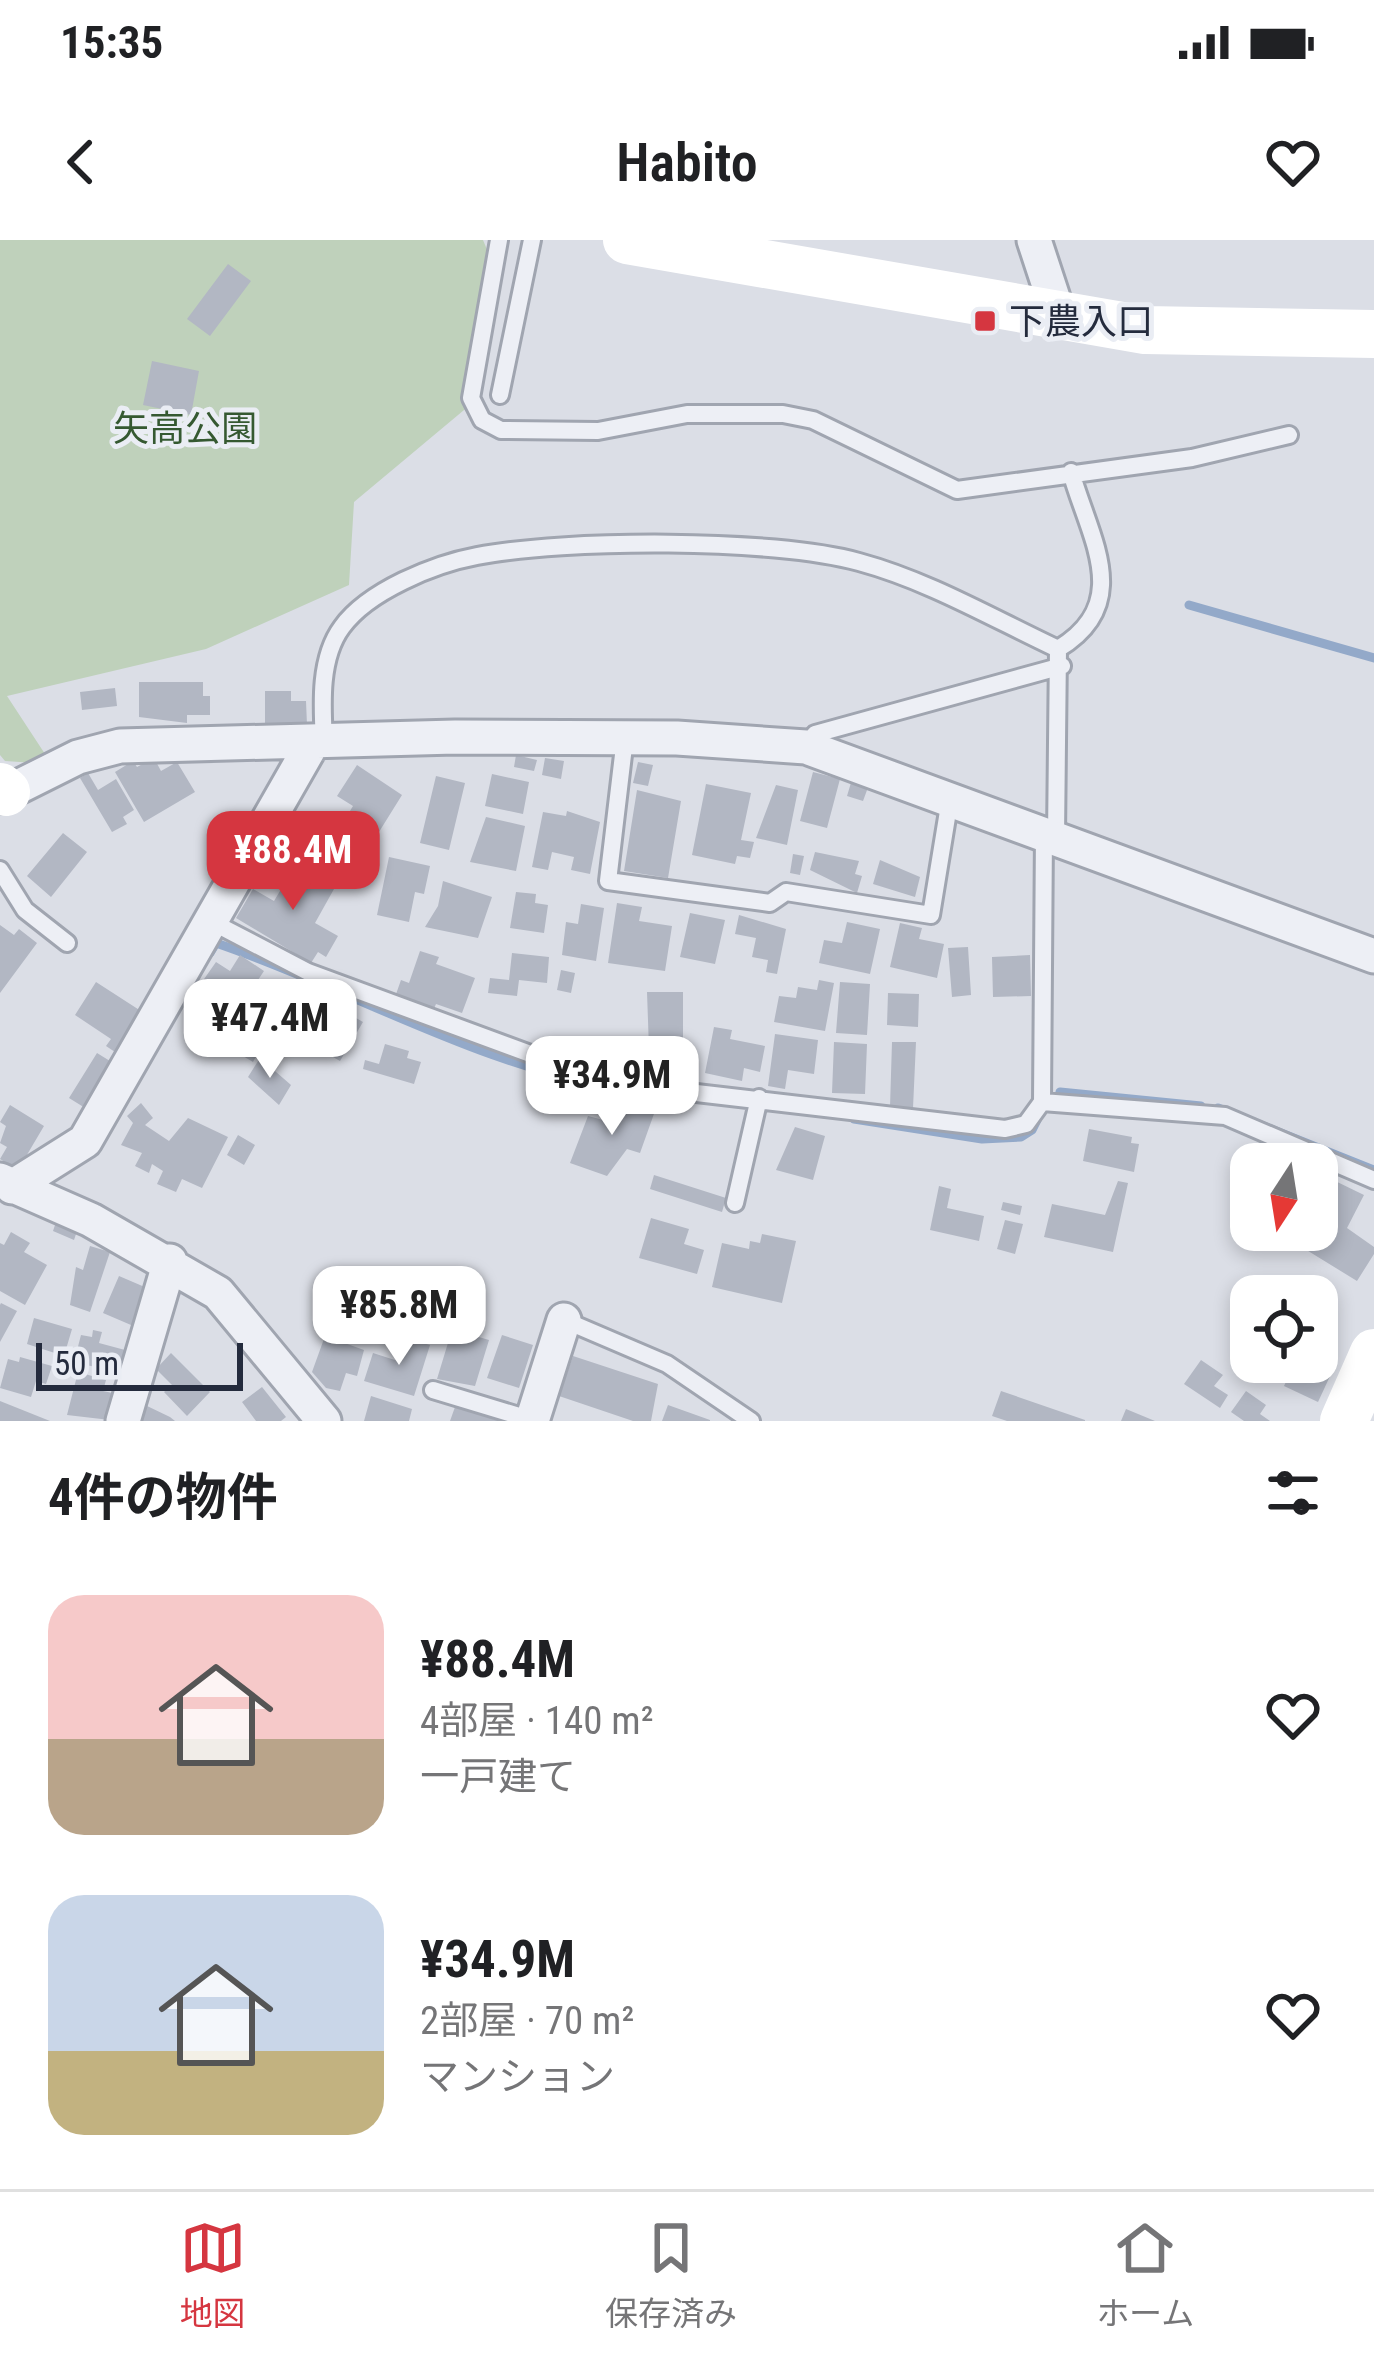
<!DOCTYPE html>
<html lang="ja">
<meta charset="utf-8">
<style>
body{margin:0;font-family:"Roboto Condensed","Noto Sans JP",sans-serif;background:#f6f6f6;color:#202124;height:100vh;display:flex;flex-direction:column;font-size:45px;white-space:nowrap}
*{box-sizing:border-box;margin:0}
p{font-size:39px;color:#757577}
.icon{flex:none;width:66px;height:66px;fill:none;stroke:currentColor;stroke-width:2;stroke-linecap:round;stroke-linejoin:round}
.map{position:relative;height:1181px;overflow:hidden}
.sheet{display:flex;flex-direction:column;background:#fff;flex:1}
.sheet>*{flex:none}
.needle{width:78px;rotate:192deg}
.controls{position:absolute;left:1230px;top:903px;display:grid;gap:24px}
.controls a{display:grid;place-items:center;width:108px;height:108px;border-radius:24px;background:#fff;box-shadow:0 6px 18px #0003;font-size:60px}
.scale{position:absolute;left:36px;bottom:30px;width:207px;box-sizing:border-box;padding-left:12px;border:6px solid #242b3d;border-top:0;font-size:33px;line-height:42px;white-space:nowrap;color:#242b3d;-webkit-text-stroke:9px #eaedf4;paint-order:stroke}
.price{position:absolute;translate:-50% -102px;padding:0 27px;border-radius:24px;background:#fff;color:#222;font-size:39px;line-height:78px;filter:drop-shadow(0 3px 6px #0008)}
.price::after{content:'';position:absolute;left:50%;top:72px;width:36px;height:27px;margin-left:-18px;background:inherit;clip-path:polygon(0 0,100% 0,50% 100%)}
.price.on{background:#d53640;color:#fff}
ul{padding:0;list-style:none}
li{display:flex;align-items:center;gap:36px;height:300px;padding:0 48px}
li span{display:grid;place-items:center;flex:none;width:336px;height:240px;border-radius:36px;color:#555}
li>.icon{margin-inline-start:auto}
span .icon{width:144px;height:144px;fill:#fffc;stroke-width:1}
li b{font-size:51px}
h2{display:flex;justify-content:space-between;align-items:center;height:144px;padding:0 48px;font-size:51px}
.status{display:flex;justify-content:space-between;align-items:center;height:84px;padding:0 60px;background:#fff;direction:ltr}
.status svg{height:33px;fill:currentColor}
header{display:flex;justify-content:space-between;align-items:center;height:156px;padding:0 48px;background:#fff;font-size:54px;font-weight:600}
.tab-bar{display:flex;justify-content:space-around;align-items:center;height:168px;border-top:3px solid #e0e0e0;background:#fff;font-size:33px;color:#757577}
.tab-bar a{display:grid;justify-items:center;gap:6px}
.tab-bar .on{color:#d53640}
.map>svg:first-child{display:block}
.green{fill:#bfd1bb}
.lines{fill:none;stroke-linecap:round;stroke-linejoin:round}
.stream{stroke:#93a9c9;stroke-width:9}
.building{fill:#b2b7c3}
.lane-casing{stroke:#a0a5b0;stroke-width:22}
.street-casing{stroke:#a0a5b0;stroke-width:39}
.lane{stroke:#edeff5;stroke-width:16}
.street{stroke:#edeff5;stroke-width:33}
.secondary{stroke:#fff;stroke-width:48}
.poi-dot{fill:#d53640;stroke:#eaedf4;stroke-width:4.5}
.labels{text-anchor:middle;stroke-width:10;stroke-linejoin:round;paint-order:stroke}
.poi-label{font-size:36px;fill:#242b3d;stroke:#eaedf4;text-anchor:start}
.park-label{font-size:36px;fill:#355931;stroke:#eaedf4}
</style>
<div class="status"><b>15:35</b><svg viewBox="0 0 49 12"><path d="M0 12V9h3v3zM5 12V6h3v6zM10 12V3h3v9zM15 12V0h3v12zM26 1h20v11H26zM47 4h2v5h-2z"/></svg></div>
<header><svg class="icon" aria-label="back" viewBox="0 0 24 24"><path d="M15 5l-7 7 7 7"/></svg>Habito<svg class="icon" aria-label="heart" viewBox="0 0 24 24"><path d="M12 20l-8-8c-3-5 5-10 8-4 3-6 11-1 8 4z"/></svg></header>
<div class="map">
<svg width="1374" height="1181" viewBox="0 0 1374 1181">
<rect width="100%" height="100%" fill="#dbdee6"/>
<path class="green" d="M0 0H483L499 38 476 160 354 262 349 345 206 409 7 456 45 514 35 523 5 521 0 515Z"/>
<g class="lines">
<path class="stream" d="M1189 365 1374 418
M210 713 216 703C354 750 483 829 629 850
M1060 852 1201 866
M1218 868 1374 930
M854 879 982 899 1021 897 1032 890 1037 880"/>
</g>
<path class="building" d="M228 24 251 41 210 96 187 79Z
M152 121 199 131 191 175 143 165Z
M139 442H203V456H210V475H187V483L139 477Z
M115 448 117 466 82 470 80 452Z
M265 451H291V461H306L307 485H265Z
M516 515 537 520 534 531 514 527Z
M154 518 161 531 177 522 195 552 144 582 115 532 133 521 137 527Z
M545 518 564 521 561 539 542 535Z
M638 522 653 525 648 546 633 543Z
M357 525 402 555 369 608 339 589 353 566 337 556Z
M813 532 840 539 827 588 800 581Z
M88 533 98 550 116 539 134 570 123 577 127 584 112 592 80 538Z
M492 534 529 542 523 574 485 566Z
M436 536 465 543 449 610 420 603Z
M853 536 870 542 863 561 847 556Z
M706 544 751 553 741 600 754 602 750 618 737 616 735 624 692 615Z
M776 545 798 550 787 605 756 598Z
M637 550 681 561 668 638 624 631Z
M567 571 600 582 590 634 571 630 574 617 552 612 548 630 532 627 543 572 566 576Z
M486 577 525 586 516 631 470 622Z
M63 593 87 612 51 657 27 636Z
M304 611 318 619 309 634 334 649 315 683 338 696 326 717 318 712 311 723 236 678 253 649 274 661Z
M815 612 859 621 855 634 862 636 857 653 810 630Z
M793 614 804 616 800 635 790 633Z
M389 617 430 626 424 654 415 652 409 682 377 675Z
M880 620 920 637 915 657 873 644Z
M443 641 492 657 478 698 425 687 438 666Z
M516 652 536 654 535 663 548 665 544 693 510 688Z
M617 663 642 667 639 681 672 686 665 731 608 723Z
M581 664 604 668 596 721 562 715 566 682 578 684Z
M690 673 725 680 715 724 680 717Z
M739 675 786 689 777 734 766 732 768 720 752 717 756 698 735 694Z
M847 682 880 689 870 734 819 723 824 700 842 703Z
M900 683 922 688 919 699 944 704 937 738 890 727Z
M0 685 14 695 19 689 37 703 0 753Z
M968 707 971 755 952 757 948 708Z
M420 711 439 717 436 724 475 738 462 773 436 764 433 771 395 757 401 740 409 743Z
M512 713 549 717 547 743 519 740 517 756 488 753 490 738 509 740Z
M240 715 264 731 240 767 202 742 216 722 230 731Z
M1030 715 1031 756 993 757 992 717Z
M561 730 575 733 571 753 557 750Z
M819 740 834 743 825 791 774 782 779 756 796 758 798 747 817 750Z
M96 742 144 773 118 814 106 806 111 799 75 775Z
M840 742 870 744 867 795 836 793Z
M647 752H683V810L649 809Z
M197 753 257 788 247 804 259 811 253 822 216 800 221 792 186 772Z
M888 753 919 754 918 787 887 785Z
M293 757 330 778 337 767 363 782 340 821 277 785Z
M714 787 732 790 730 799 765 806 760 832 744 828 742 841 705 833Z
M775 794 818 800 814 834 788 830 785 849 768 846Z
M834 802 867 804 865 854 832 853Z
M892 802H916L913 868 890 867Z
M385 804 409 811 407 818 421 822 414 844 363 829 365 820 379 824Z
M97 813 118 826 90 871 69 858Z
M260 818 291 845 279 865 248 837Z
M621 859 655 871 640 913 627 909 607 936 570 923 588 876 611 882Z
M141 863 153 878 145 885 169 901 188 878 228 897 202 948 182 939 176 952 157 944 163 931 152 924 149 933 135 926 142 913 121 905 133 883 127 876Z
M10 865 44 886 18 930 0 919 7 907 0 903 6 886 0 882Z
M795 887 825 896 813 940 776 930Z
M1089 889 1132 897 1131 903 1139 904 1134 932 1083 921Z
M238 895 255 905 244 925 227 915Z
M654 935 726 958 722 972 650 949Z
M1327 937 1364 955 1347 988 1374 1007V1014L1357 1041 1274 990H1317V938L1325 943Z
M1118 941 1128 943 1113 1012 1044 997 1052 964 1105 975Z
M939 946 951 949 947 968 984 976 979 1001 930 990Z
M1003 962 1022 966 1020 975 1001 970Z
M651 978 689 989 684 1004 704 1010 697 1034 639 1018Z
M1005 980 1023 984 1015 1014 997 1009Z
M56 982 77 991 74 1000 53 991Z
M11 992 30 1003 24 1012 47 1025 25 1065 0 1051V1003L4 1005Z
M762 994 796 1001 782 1063 712 1047 722 1003 749 1009 750 1001 760 1003Z
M90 1006 110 1012 90 1072 70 1065 76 1027 83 1030Z
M119 1036 154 1051 138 1088 103 1073Z
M1 1063 17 1071 0 1102V1065Z
M34 1078 72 1089 64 1116 27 1104Z
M93 1090 102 1092 99 1103 125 1110V1134L74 1122 81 1095 92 1097Z
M462 1092 489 1100 475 1146 437 1139 451 1093Z
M502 1095 533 1105 519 1148 487 1138Z
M325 1096 364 1110 357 1136 346 1133 340 1151 326 1148 312 1132Z
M405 1098 430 1105 414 1156 364 1141 373 1113 398 1121Z
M1317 1109 1329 1114 1321 1129 1331 1134 1318 1162 1284 1146 1295 1122H1317Z
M171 1113 210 1152 187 1176 164 1152 172 1145 156 1129Z
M573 1116 658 1144 651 1181H633L559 1156Z
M20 1117 52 1126 46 1144 36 1141 31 1157 0 1148 8 1119 19 1122Z
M1201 1120 1223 1135 1214 1146 1228 1155 1220 1168 1184 1144Z
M78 1132 106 1140 103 1151 117 1154 110 1180 67 1175Z
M262 1147 286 1177 281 1181H256L242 1162Z
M1001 1151 1085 1180V1181H1007L992 1176Z
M1246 1151 1266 1165 1260 1174 1270 1181H1244L1231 1172Z
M371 1156 412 1169 409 1181H364Z
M0 1161 50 1181H0Z
M145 1165 170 1177 175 1181H142Z
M668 1165 710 1180V1181H662Z
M455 1167 496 1180 498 1173 509 1181H450Z
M1126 1169 1155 1181H1121Z"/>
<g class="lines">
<g class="lane-casing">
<path id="lane" d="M499 0 471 158 482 180 501 190 598 191 687 174H783L813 180 957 250 1192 218 1289 195
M500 155 532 0
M1058 409C1135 363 1089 297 1071 232
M625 498 608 641 770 663 786 652 931 675 950 559
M324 502C322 465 319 418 342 387 368 351 434 324 477 316 566 299 772 298 859 322 929 341 992 378 1058 409L1056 597
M806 507 815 494 1062 426
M0 630 25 670 67 703
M214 683 308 732 563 826 645 847 1005 889 1026 884 1042 862 1044 592
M1042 862 1225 876 1374 940
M735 963 759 858
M564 1080 667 1124 751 1181
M433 1150 532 1180"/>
</g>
<g class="street-casing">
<path id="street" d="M1034 0 1059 76
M0 556 78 517 120 506 455 497 677 498 806 507 1374 716
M0 940 91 980 218 1053 324 1181
M12 947 85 901 313 502
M123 1181 170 1021
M532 1181 564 1080"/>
</g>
<use href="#lane" class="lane"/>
<use href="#street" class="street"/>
<path class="secondary" d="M627 0 1145 90 1374 94
M0 547 6 552
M1344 1181 1374 1113"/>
</g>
<rect class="poi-dot" x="973" y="69" width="24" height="24" rx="6"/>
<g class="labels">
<g class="poi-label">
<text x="1009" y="94">下農入口</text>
</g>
<g class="park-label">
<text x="185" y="201">矢高公園</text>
</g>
</g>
</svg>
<div class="controls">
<a><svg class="needle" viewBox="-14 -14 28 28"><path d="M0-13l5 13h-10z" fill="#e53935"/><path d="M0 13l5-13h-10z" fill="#757577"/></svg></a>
<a><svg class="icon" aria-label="locate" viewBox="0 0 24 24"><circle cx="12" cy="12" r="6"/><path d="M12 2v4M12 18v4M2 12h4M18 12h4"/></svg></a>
</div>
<div class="scale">50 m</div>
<b class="price on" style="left:293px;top:673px">¥88.4M</b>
<b class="price" style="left:270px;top:841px">¥47.4M</b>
<b class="price" style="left:612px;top:898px">¥34.9M</b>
<b class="price" style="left:399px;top:1128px">¥85.8M</b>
</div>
<section class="sheet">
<h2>4件の物件<svg class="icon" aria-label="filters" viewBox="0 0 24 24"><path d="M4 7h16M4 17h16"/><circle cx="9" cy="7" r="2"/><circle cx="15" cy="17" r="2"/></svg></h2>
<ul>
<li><span style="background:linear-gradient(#f6c9c9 60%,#b9a48a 0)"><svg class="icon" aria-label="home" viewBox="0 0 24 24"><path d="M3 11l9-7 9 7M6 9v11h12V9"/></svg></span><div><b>¥88.4M</b><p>4部屋 · 140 m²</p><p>一戸建て</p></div><svg class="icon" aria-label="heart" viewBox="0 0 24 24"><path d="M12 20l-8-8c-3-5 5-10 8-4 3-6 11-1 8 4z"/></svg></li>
<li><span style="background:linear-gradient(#c9d6e8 65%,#c2b280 0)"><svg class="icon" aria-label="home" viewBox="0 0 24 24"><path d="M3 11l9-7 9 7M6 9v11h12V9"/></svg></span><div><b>¥34.9M</b><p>2部屋 · 70 m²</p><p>マンション</p></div><svg class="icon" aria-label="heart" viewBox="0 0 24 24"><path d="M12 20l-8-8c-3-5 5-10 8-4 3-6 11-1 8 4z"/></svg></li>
</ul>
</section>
<nav class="tab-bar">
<a class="on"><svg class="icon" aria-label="map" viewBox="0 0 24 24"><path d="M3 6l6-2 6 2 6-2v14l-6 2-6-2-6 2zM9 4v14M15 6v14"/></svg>地図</a>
<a><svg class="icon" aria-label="saved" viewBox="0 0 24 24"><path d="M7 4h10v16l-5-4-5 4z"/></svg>保存済み</a>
<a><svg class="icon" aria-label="home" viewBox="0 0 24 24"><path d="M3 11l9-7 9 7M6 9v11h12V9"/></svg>ホーム</a>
</nav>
